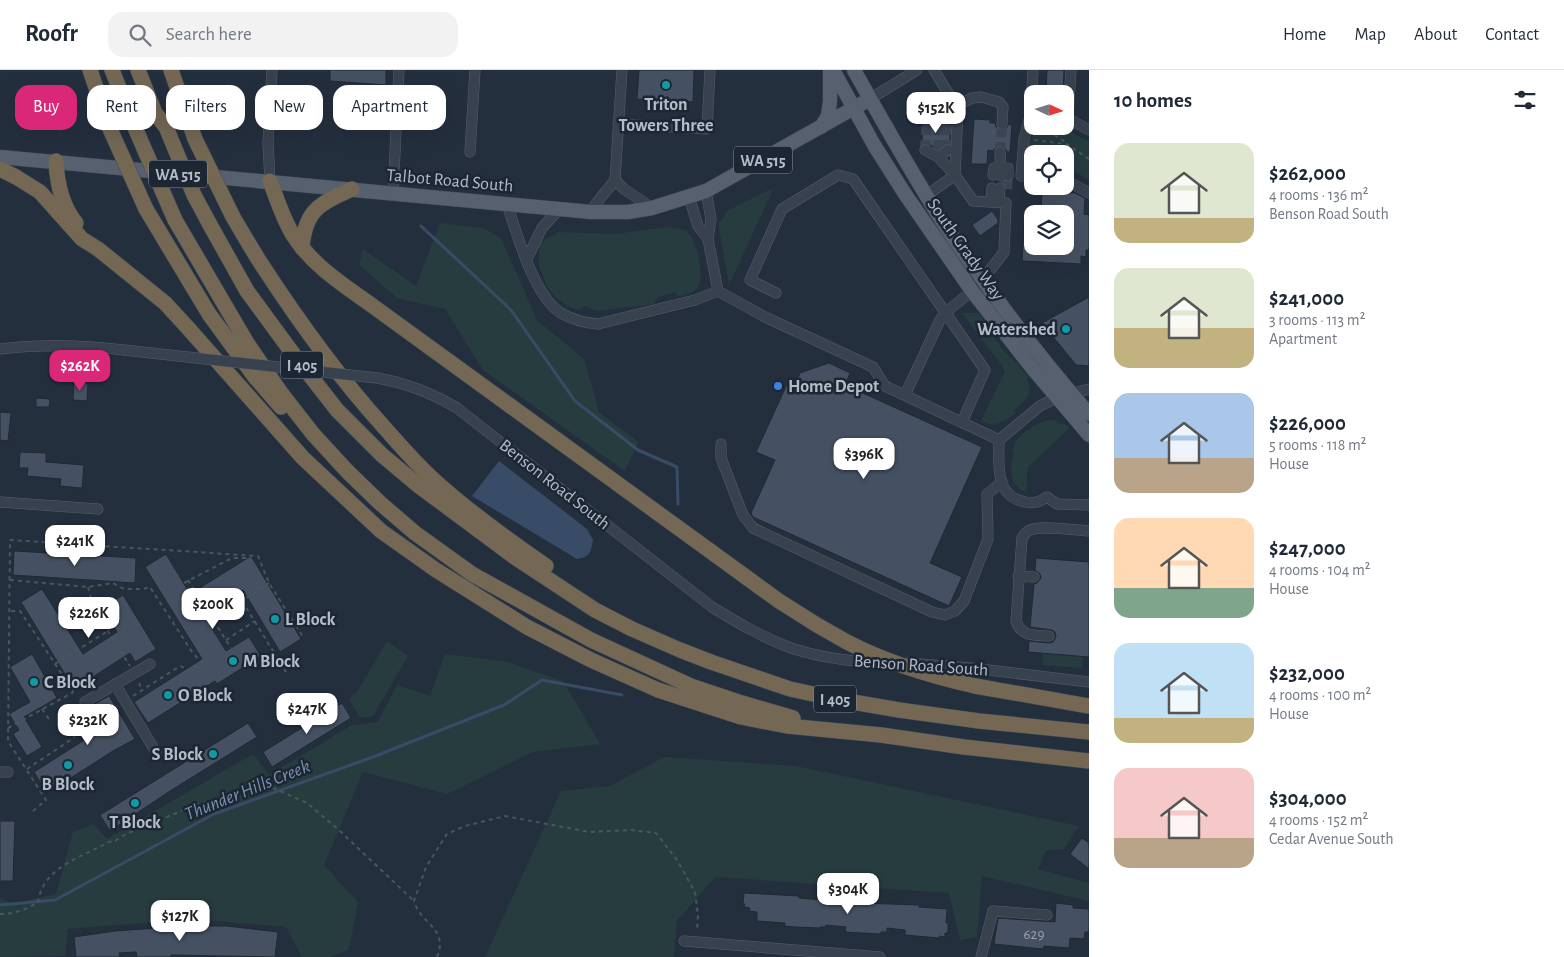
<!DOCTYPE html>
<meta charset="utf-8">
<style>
body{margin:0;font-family:"Alegreya Sans",sans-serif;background:#f2f2f3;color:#1f2937;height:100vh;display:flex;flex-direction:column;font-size:19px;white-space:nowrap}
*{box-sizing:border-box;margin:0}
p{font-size:16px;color:#747a83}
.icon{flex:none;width:28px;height:28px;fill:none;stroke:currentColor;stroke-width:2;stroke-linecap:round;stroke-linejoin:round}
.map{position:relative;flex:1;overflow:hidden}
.details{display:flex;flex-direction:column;background:#fff;width:475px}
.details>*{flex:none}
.top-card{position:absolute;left:15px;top:15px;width:475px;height:45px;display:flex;gap:10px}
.needle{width:32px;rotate:94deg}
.controls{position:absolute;left:1024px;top:15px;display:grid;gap:10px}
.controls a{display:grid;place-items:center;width:50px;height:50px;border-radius:10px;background:#fff;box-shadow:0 5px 20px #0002;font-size:25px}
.price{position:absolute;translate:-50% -42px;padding:0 11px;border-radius:10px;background:#fff;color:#222;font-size:16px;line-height:32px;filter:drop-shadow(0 1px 2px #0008)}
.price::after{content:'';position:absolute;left:50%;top:30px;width:15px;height:11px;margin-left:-8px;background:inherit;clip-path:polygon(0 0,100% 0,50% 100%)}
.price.on{background:#db2777;color:#fff}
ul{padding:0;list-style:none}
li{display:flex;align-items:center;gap:15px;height:125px;padding:0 25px}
li span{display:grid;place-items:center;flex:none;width:140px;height:100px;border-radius:15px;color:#555}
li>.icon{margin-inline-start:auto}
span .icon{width:60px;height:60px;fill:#fffc;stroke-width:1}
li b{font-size:21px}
h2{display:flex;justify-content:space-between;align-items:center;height:60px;padding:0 25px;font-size:21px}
.pill{padding:0 18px;border-radius:15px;background:#fff;box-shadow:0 5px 20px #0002;font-size:18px;line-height:45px}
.pill.on{background:#db2777;color:#fff}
header{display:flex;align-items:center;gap:30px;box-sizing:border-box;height:70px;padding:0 25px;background:#fff;border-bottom:1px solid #e0e1e3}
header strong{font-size:24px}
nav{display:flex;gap:28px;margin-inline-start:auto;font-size:18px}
.search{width:350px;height:45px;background:#f2f2f3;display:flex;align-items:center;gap:12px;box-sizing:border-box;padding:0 18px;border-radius:15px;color:#747a83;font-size:19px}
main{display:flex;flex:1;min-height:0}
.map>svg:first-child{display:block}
.green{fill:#263c3f}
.water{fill:#394c67}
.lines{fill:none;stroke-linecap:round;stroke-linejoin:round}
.stream{stroke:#394c67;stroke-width:3}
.building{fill:#455162;stroke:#1f2835}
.minor-tunnel{stroke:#3a4453;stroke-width:10;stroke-dasharray:10 5;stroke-linecap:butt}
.minor-casing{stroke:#565f6c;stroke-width:11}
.major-casing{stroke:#414a57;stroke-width:15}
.highway-casing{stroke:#434c59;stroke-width:16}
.path{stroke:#44595c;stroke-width:2;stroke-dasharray:4 4;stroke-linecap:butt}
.minor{stroke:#38414e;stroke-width:10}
.major{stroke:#56606e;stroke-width:14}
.highway{stroke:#746855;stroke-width:15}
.minor-bridge-casing{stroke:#565f6c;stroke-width:11;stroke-linecap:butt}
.highway-bridge-casing{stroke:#434c59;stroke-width:16;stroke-linecap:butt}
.minor-bridge{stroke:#38414e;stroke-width:10}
.highway-bridge{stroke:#746855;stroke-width:15}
.culture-dot{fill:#0f9aa8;stroke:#1d2633;stroke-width:2}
.shop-dot{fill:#3f7fe0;stroke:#1d2633;stroke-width:2}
.labels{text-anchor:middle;stroke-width:5;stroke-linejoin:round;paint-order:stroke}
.number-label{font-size:15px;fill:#98a1af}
.shield{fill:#1d2633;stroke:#878f9c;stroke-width:1}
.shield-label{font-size:16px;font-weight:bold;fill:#b4bcc9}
.poi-label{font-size:18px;font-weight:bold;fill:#b4bcc9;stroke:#1d2633;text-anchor:start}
.street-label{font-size:18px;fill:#b4bcc9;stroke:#1d2633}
.water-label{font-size:19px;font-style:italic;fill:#7c92b1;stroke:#1d2633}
</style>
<header>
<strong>Roofr</strong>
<div class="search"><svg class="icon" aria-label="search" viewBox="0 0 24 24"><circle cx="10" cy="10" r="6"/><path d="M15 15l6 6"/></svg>Search here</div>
<nav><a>Home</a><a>Map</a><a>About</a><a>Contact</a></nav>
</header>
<main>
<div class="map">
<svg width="1089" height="887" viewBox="0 0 1089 887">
<rect width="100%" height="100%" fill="#242f3e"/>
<path class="green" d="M1038 56H1060L1089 72V110L1065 96V84H1032L1031 99 1028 98 1029 73Z
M771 119 772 122 729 215 718 153 723 149 727 141Z
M440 153 483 158 501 168 537 250 584 289 599 342 638 372 625 401 483 300 445 239 397 228 359 195 363 179 416 216Z
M667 157 686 160 692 168 696 178 697 179C701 201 709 223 678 226L675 222 658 227 654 234 597 241 585 236 581 240 571 238 555 227 547 216 539 197V173L559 162 615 164Z
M962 243H978L990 258V263L1008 286 1013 289 1028 307 1027 310C1035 323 1024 332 1014 340L1016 343C1005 351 995 358 981 351L1005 301 1000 293Z
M1056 350 1058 353 1065 354 1070 358 1028 397 1026 422C1008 416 1010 399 1014 384L1012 381 1015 372 1025 361 1030 360 1032 357 1045 351Z
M387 571 408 586 373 646 360 648 349 629 357 622Z
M1084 575 1082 598 1042 595 1043 583Z
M445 584 504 591 563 611 600 674 533 682 447 724 363 702 324 795 358 832 349 880 330 887H302L286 857 191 849 68 859 65 886 0 887V828L13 834 56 824 73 762 93 754 107 769 253 684 269 705 352 655 378 652 397 615 430 626Z
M664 687 796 696 1079 756 1064 779 1046 780 1038 799 1089 813V831L982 806 977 867 960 870 949 823 715 807 677 851 674 887H485L561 721 610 716Z"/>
<path class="water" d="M499 391 587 459 593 470C591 482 590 487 577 489L472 426Z"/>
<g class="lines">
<path class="stream" d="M421 156 511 240 575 331 638 380 677 397 678 434
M0 835 55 830 214 744 373 687 504 635 542 610 622 625"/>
</g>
<path class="building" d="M330 0H386V15L330 11Z
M639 0H694L693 32 637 29Z
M1047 0H1064L1063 23 1046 22Z
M934 49 940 53 945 51 950 53V73L944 74 938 79 928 74H922L923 51 928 53Z
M974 49 990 50V53H995L996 57 1001 61 1005 60 1009 54 1012 55 1010 82H1007L1004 76 999 75 996 77 993 81 988 80 987 94H971Z
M1042 122 1075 123 1085 128 1084 144 1089 145V180H1086V187L1081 186V194L1022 191 1025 145H1032V176H1065V144H1041Z
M992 141 998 150V153L980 166 972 155Z
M1089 227V296L1076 295 1042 253Z
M829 293 850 303 845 315 982 377 930 493 962 507 949 536 753 447 751 443 775 390 756 382 788 312 795 315 800 303Z
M74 312 88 313 87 331 73 330Z
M36 328 50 329 49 337H36Z
M0 342 11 343 8 371 0 370Z
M20 382 46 383V392L84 395 82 418 60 416 61 409 27 406 28 398H19Z
M14 481 136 488 135 513 13 505Z
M166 484 190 524 251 486 301 569 280 582 243 520 203 544 226 581 249 567 261 586 217 614 215 611 148 653 134 632 202 589 145 497Z
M1036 488 1089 492V587L1028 582 1029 571 1049 573 1053 572 1056 567 1055 562 1052 560 1030 557 1034 514 1037 513 1041 508 1040 504 1035 500Z
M42 519 83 584 117 562 102 538 123 525 156 579 135 592 130 583 74 619 21 532Z
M32 584 57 628 24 647 42 677 27 686 13 664 19 660 9 644 30 632 10 597Z
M109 626 135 669 113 681 47 723 34 702 100 660 87 638Z
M342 633 351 648 272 697 263 682Z
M248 653 257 667 170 721 110 761 100 745Z
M0 751H15L13 811H0Z
M1082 768 1089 773V799L1070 784Z
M744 823 799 826V828L860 833 919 835V837L947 839 946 853H948V863H945V867L940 866 939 868 905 865V860L887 858V862H881V864L862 863 845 862 846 857 826 855V857H820V858L795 857 785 856V853L757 851V842L749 841 750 838 744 837 745 834H743Z
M1056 833 1073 835V838L1089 839V862H1085L1084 869 1070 868 1069 878 1044 876 1043 879 994 874 998 848 1055 852Z
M185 856H227L278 862 275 887 171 885V887H137L136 882 119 883 120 887H76L74 867 115 861Z"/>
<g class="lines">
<path class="minor-tunnel" d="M925 80 927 46
M938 80 940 46
M948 80 950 46
M1000 82 1002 54
M1007 119 1008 106"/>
<g class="minor-casing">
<path id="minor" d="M934 0 958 39 955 105
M1033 0 1032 19 1033 24
M870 29 917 0
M1032 38 1024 69 1021 106H1032
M927 46 940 36 950 46
M940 46V36H956L972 28 981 27 999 32 1003 37 1002 54
M1065 47 1089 60
M1068 48 1071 0
M618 54 707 59 710 0
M925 80 938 87 955 105
M470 82 475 0
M1000 82 1001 106
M938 87 948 80
M993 105 994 98
M1008 106V98
M615 110 622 0
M1065 110 1089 123
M270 111 268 73 272 0
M706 121 711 149 708 169 718 221
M393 123 399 0
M927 125 955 105 973 131 1006 133 1004 182 983 209
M689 127 698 156 708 169
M991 132 992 118
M999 132 1000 118
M507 134C517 164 534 227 561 243 573 250 585 253 598 254L695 230 718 221 765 247 873 297 885 316 999 370 1040 336 1058 327 1089 319
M591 142C598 129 607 121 615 110L624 119 652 138
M527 189 542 158 559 139
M776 223 750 210 782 139 838 105 853 109 985 300 962 352
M0 279C42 274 82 275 124 280
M377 308C406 313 432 323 457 338L712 537C738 553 765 569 794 579 823 588 855 592 885 593
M905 325 940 250 945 243 972 221
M999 370C999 394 994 426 1025 432 1034 434 1040 432 1047 427L1057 434 1089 435
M721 374V388L743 445 753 458 932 542 945 545 955 541 964 531 988 469 987 424 1002 412
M0 432 98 439
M1018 506 1034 507
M1049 566C1035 565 1021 567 1016 551L1022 468C1024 464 1026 462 1030 460 1041 455 1075 460 1089 461
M907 593 971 598 1089 612
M115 614 157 684
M85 632 150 594
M0 702H8
M684 871 880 887
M981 887 993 841 1047 845"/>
</g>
<g class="major-casing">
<path id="major" d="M833 0 874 75 905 124 972 221 1033 299 1089 365
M854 0C883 52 912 104 944 154 988 220 1037 284 1089 344
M821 57 828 46 830 31V0
M0 87 591 142H628L652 138 706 121 870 29"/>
</g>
<g class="highway-casing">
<path id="highway" d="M90 0 110 59
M112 0 133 53
M138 0 155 43 166 57
M171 0 195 69
M56 91C57 113 62 136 76 153
M0 99 16 107 40 122 82 169 98 179 165 233 188 258 303 388 381 461 436 500 527 557 591 590 658 620 741 647 787 656 881 665 964 677 1089 691
M270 111C277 129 283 149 293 165 312 195 342 214 370 234L779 531 817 555 847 572
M146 139 209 244 255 307 281 337
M233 147C242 162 251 178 260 192 297 249 337 305 383 356 399 374 416 394 435 411 469 442 507 469 546 496
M175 150 247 273 281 323 313 364 347 401 380 433 415 463 472 504 591 570 691 616 742 633 793 648
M209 153 247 221 291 281 337 340 382 385 419 416 516 488 595 540 632 559 680 580 711 592 790 619 841 630 899 640 979 651 1089 662
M302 178C305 140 319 134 352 119
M975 616 1089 636"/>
</g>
<path class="path" d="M1041 56 1065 72
M1034 70 1067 74 1089 89
M10 510 88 517 113 513 124 519H143L150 517 192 582 202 593 194 599
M188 510 231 578
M184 513 228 490 234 488H246V484
M88 517 94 539 130 596
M242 531 286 602
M213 550 269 513
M226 570 255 551
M55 594 108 561
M139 613 142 620
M133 626 180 596 187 599
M42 639 49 649
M8 658 72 623 73 621 20 541H10
M27 699 75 667
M33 741 46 730 8 671 10 470 258 486 269 513 303 567
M0 844C13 844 27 840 38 832 43 797 82 787 109 772L115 771 126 764 198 734 258 718 271 717 307 733 340 761 414 831
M437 887C449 858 421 855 414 831L426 797 436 781 447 764 465 756 505 746 589 762 631 760 656 763 677 790 695 822 698 846 697 861"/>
<use href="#minor" class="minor"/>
<use href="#major" class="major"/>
<use href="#highway" class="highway"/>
<g class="minor-bridge-casing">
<path id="minor-bridge" d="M124 280 377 308"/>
</g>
<g class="highway-bridge-casing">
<path id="highway-bridge" d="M133 53 175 150
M166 57 194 125 209 153
M110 59 146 139
M195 69 233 147
M847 572C887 593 931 606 975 616"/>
</g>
<use href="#minor-bridge" class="minor-bridge"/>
<use href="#highway-bridge" class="highway-bridge"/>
</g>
<g class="culture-dot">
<circle cx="666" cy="15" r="5"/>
<circle cx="1066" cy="259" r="5"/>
<circle cx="275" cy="549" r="5"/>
<circle cx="233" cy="591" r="5"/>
<circle cx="34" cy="612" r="5"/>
<circle cx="168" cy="625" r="5"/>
<circle cx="213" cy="684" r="5"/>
<circle cx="68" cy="695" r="5"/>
<circle cx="135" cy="733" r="5"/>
</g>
<circle class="shop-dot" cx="778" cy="316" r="5"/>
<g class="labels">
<g class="number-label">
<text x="1034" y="869">629</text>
</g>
<g class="shield">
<rect x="734" y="76.5" width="58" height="27" rx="4"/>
<rect x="149" y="90.5" width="58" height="27" rx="4"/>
<rect x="281" y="281.5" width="42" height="27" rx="4"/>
<rect x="814" y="615.5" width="42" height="27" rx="4"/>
</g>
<g class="shield-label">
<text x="763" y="96">WA 515</text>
<text x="178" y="110">WA 515</text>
<text x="302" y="301">I 405</text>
<text x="835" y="635">I 405</text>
</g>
<g class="poi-label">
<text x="666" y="40" text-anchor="middle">Triton<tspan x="666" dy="21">Towers Three</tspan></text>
<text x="1056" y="265" text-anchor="end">Watershed</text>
<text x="788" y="322">Home Depot</text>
<text x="285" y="555">L Block</text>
<text x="243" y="597">M Block</text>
<text x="44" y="618">C Block</text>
<text x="178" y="631">O Block</text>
<text x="203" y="690" text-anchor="end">S Block</text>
<text x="68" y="720" text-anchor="middle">B Block</text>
<text x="135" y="758" text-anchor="middle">T Block</text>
</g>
<g class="street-label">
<text transform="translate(450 110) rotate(5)" y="6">Talbot Road South</text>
<text transform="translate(966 179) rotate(55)" y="6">South Grady Way</text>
<text transform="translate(555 414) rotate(38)" y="6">Benson Road South</text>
<text transform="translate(921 595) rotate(4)" y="6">Benson Road South</text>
</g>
<g class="water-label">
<text transform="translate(247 719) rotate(-22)" y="7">Thunder Hills Creek</text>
</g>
</g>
</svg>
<div class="controls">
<a><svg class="needle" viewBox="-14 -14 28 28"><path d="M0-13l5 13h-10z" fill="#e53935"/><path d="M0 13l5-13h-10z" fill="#747a83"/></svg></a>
<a><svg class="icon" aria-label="locate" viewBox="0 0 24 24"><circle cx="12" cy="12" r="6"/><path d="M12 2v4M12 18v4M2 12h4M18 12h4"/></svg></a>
<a><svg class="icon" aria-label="layers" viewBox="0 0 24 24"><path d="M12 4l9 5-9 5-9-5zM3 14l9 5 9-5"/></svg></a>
</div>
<b class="price" style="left:936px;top:64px">$152K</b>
<b class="price on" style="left:80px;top:322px">$262K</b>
<b class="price" style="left:864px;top:410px">$396K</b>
<b class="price" style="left:75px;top:497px">$241K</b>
<b class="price" style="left:213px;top:560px">$200K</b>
<b class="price" style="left:89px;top:569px">$226K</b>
<b class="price" style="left:307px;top:665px">$247K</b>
<b class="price" style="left:88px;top:676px">$232K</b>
<b class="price" style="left:848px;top:845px">$304K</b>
<b class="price" style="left:180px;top:872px">$127K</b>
<div class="top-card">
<a class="pill on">Buy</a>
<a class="pill">Rent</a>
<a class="pill">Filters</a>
<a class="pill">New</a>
<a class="pill">Apartment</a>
</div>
</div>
<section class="details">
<h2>10 homes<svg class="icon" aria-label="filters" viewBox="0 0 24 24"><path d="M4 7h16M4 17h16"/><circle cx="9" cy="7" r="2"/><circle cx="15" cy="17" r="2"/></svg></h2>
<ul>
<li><span style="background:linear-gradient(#dfe7d0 75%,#c2b280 0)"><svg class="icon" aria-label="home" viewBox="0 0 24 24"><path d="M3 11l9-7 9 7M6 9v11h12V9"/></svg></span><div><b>$262,000</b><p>4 rooms · 136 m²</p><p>Benson Road South</p></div></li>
<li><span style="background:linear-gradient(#dfe7d0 60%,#c2b280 0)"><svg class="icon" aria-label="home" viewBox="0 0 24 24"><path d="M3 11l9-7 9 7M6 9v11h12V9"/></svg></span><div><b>$241,000</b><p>3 rooms · 113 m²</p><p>Apartment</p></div></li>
<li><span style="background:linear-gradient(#a9c7e8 65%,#b9a48a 0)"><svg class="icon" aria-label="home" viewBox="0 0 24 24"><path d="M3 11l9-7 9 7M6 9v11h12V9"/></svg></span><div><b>$226,000</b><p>5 rooms · 118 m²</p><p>House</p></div></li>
<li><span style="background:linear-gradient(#ffd9b3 70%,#7fa58c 0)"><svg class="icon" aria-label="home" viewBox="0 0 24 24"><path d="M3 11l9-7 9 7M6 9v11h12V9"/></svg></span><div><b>$247,000</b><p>4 rooms · 104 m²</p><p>House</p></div></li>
<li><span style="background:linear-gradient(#bfe0f5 75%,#c2b280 0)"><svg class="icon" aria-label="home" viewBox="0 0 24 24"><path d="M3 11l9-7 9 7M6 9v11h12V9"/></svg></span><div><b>$232,000</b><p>4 rooms · 100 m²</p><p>House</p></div></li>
<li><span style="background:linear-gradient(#f6c9c9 70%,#b9a48a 0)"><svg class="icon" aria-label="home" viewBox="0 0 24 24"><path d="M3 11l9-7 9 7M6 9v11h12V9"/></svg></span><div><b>$304,000</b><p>4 rooms · 152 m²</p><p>Cedar Avenue South</p></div></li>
</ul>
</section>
</main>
